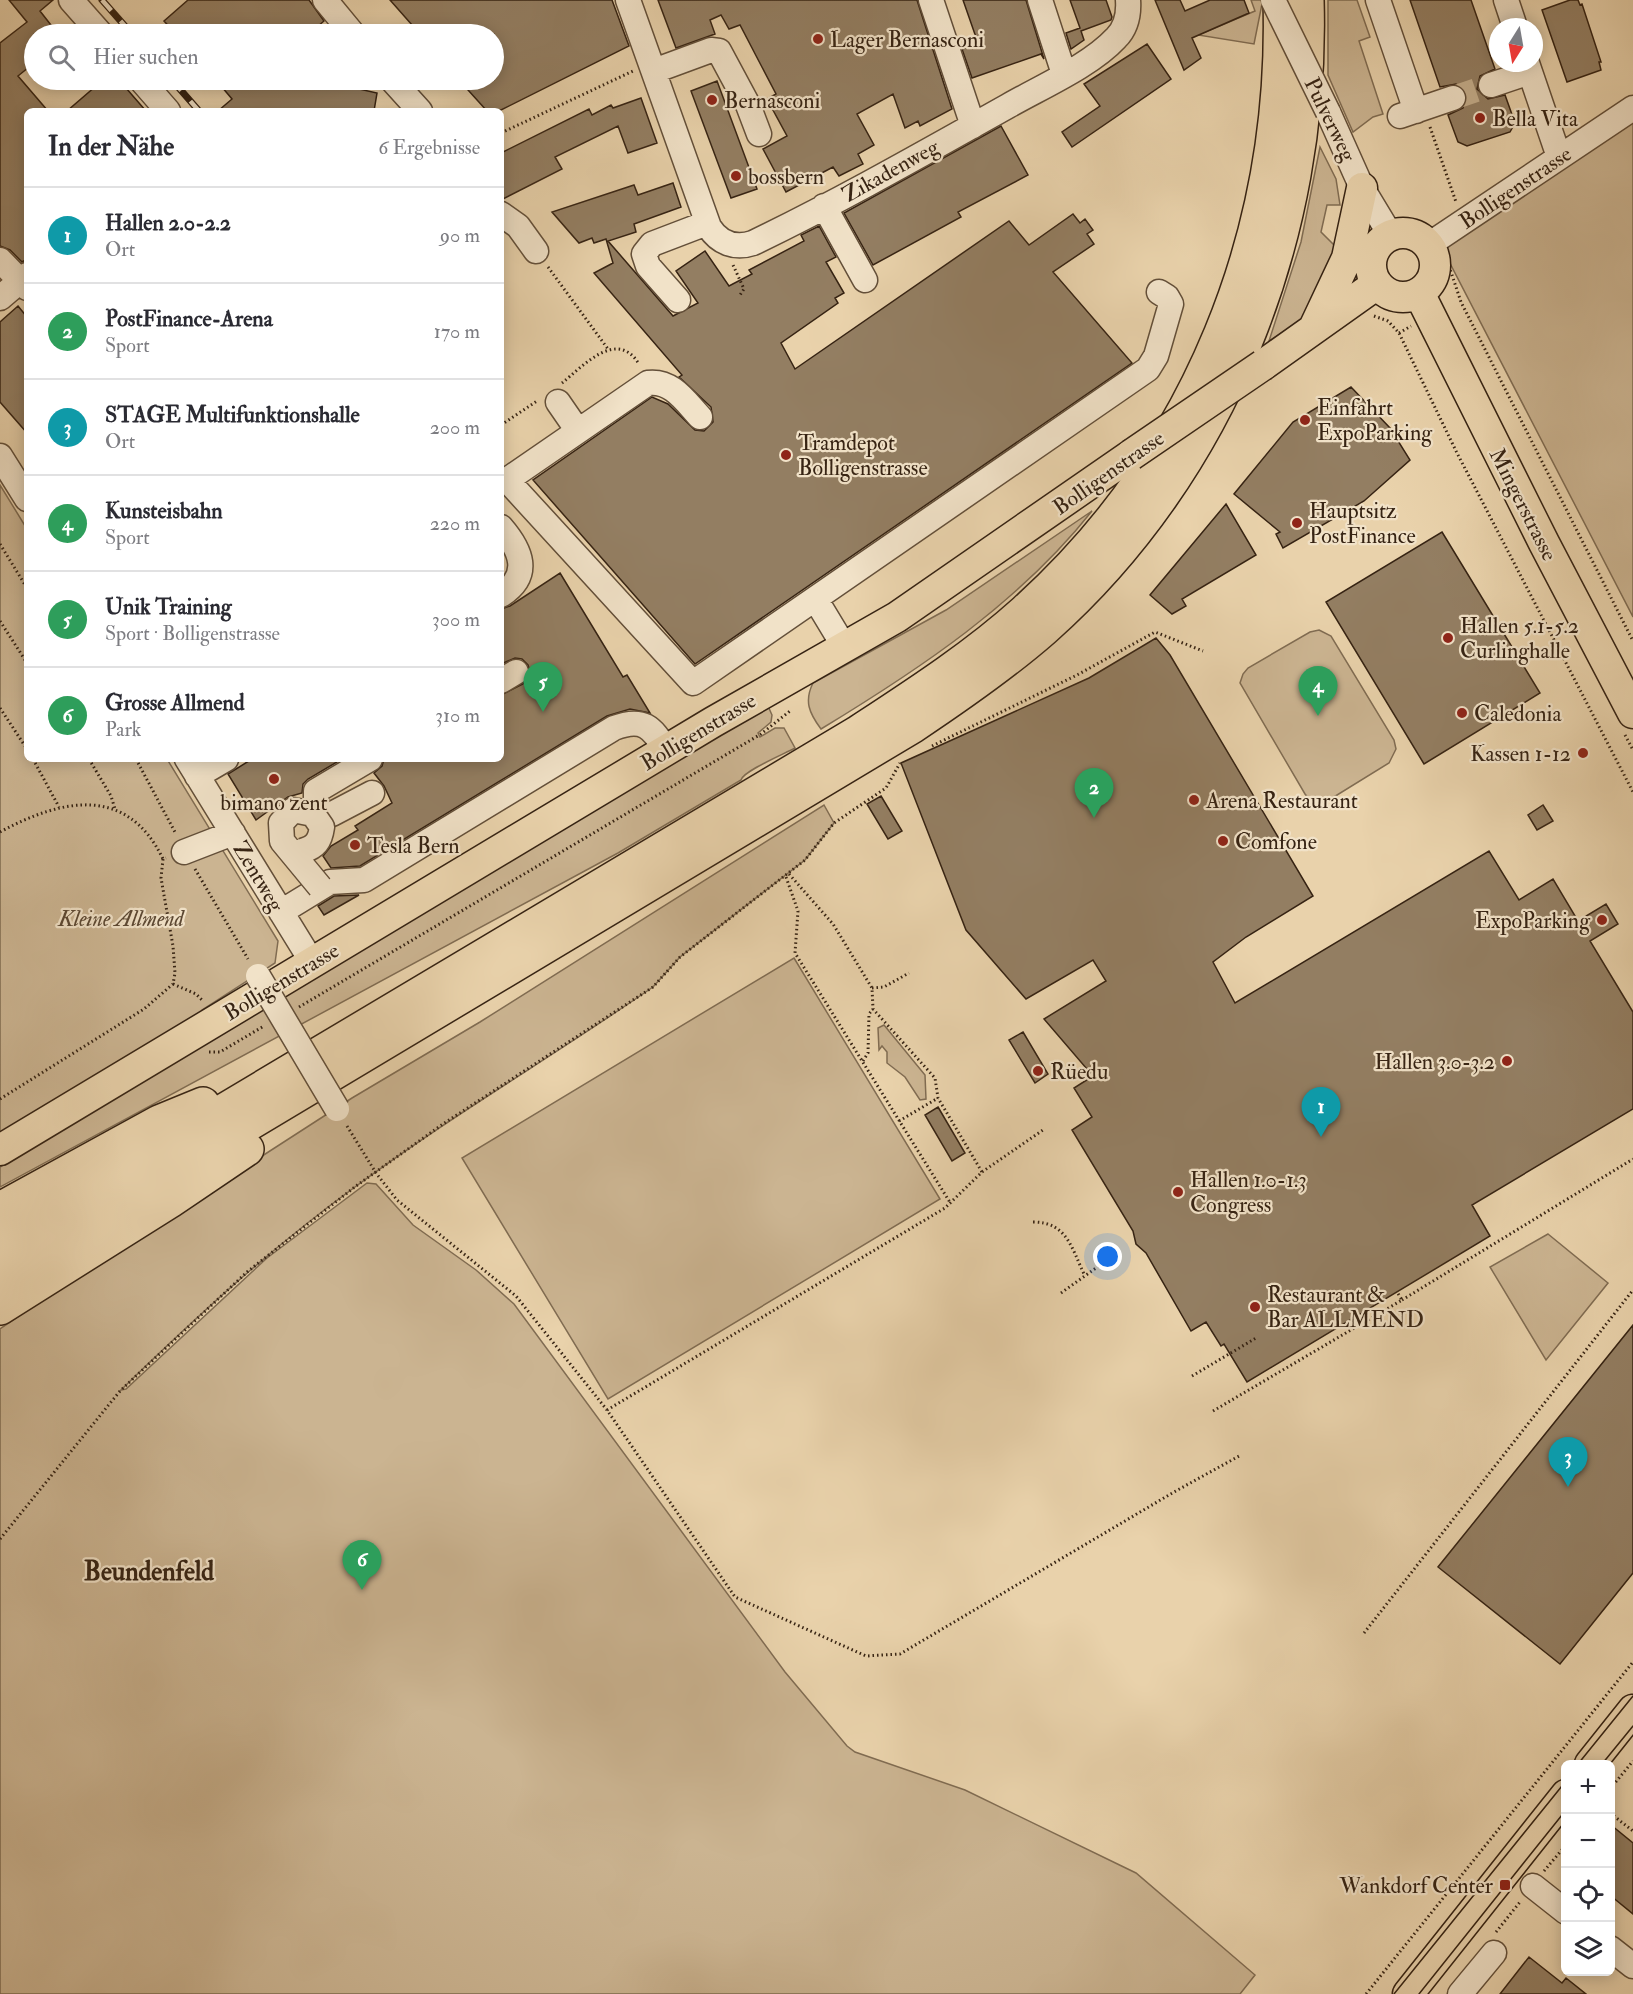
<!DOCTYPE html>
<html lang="de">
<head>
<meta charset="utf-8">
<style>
  :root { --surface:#fff; --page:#f2f2f3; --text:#2b2b33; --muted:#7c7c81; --line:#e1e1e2; --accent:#0f766e }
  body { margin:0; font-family:"IM FELL Double Pica",serif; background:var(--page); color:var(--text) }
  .controls { position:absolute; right:18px; bottom:18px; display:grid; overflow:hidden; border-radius:9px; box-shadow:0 3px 15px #0003 }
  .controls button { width:54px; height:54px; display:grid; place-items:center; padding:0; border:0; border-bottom:2px solid var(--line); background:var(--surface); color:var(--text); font:30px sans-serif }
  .compass { position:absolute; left:1489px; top:18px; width:54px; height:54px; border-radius:50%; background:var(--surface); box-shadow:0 3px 15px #0003; rotate:191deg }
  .you { position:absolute; left:1108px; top:1257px; width:21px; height:21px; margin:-15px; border:4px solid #fff; border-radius:50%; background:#1a73e8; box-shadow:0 0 0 9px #1a73e833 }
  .badge { display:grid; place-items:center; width:39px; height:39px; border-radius:50%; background:var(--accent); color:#fff; font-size:20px; font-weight:700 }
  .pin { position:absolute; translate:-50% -50px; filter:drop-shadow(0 2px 3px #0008) }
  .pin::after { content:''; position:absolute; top:32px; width:21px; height:18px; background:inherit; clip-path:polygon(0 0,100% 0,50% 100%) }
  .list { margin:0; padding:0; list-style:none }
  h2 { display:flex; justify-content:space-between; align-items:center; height:78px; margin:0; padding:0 24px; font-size:26px }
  h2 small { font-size:20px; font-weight:400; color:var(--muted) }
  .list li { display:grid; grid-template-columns:39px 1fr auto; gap:18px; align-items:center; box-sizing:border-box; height:96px; padding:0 24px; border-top:2px solid var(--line) }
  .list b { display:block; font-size:22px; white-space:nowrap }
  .list p { margin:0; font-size:20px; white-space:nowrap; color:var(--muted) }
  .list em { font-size:20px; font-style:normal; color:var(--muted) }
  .icon { flex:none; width:33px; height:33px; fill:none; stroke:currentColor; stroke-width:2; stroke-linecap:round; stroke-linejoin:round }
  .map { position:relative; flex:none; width:1633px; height:1994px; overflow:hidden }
  .search { position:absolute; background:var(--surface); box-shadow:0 3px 15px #0003; left:24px; top:24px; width:480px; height:66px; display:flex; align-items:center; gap:15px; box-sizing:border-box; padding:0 21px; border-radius:33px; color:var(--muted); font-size:22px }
  .panel { position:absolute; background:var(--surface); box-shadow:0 3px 15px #0003; left:24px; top:108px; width:480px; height:654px; border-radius:9px }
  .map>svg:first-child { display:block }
  .green { fill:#cbb491; stroke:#806c52; stroke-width:1.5 }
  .building { fill:#937e62; stroke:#362313; stroke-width:1.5 }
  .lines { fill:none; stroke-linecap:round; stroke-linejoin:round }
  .minor-tunnel { stroke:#c5af8d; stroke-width:24; stroke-dasharray:24 12; stroke-linecap:butt }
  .minor-casing { stroke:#634f39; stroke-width:27 }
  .major-casing { stroke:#362313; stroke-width:33 }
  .highway-casing { stroke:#362313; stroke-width:36 }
  .path { stroke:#362313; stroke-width:3; stroke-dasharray:1.5 3; stroke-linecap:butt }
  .minor { stroke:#f1e2c8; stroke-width:24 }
  .major { stroke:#e9d2ab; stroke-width:30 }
  .highway { stroke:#e9d2ab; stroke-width:33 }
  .tram { stroke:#362313; stroke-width:1.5 }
  .rail-casing { stroke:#362313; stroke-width:7 }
  .rail { stroke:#f1e2c8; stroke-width:4.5; stroke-dasharray:14; stroke-linecap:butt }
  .minor-bridge-casing { stroke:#634f39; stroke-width:27; stroke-linecap:butt }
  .major-bridge-casing { stroke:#362313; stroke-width:33; stroke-linecap:butt }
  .minor-bridge { stroke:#f1e2c8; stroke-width:24 }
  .major-bridge { stroke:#e9d2ab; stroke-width:30 }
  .poi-dot { fill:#8f2418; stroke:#f1e2c8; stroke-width:2 }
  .labels { text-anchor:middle; stroke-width:4.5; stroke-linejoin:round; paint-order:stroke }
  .poi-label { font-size:22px; fill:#362313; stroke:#f1e2c8; text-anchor:start }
  .street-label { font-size:22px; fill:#362313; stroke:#f1e2c8 }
  .park-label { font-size:22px; font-style:italic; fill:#5b4732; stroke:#f1e2c8 }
  .quarter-label { font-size:26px; font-weight:bold; fill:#362313; stroke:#f1e2c8 }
</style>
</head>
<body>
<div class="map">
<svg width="1633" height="1994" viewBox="0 0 1633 1994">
  <rect width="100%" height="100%" fill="#e9d2ab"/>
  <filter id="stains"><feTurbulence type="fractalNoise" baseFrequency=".00333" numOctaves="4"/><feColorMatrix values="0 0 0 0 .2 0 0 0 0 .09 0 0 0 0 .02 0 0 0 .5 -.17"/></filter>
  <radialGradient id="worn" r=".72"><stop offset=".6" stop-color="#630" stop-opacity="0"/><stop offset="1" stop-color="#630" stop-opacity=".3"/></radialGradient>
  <path class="green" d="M1251,0H1261L1262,4L1254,44L1198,35L1255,11Z
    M1328,0H1357L1370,37L1359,41L1383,114L1373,117L1353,132L1328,75Z
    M1633,120V617L1441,246Z
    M1320,147L1336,179L1340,205H1327L1321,232L1337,248L1315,306L1299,322L1269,341L1301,242Z
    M0,485L27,529V759H167L278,941L275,963L202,1010L196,1020L0,1142Z
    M1092,511C1019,603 920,669 821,729C809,713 804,701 813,683L946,610Z
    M1319,630L1331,636L1394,740L1396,749L1389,763L1329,800C1319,804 1311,803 1305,794L1240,683L1243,674L1248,668L1310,632Z
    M768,706L772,715L771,722L758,733L760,737L775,728H784L795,748C784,754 743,771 741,780L618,853L0,1187V1167L195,1047Z
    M824,805L834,823L805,860L680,957L653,987C555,1055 451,1116 355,1187C271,1248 195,1318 121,1390L126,1389L267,1258L367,1183L376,1184L413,1225L476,1270L514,1304L785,1672L847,1746L855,1752L965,1790L1136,1873L1255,1975L1240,1994H0V1329L101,1260L352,1098L480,1022Z
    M794,958L940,1199L608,1399L462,1158Z
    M884,1025L925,1075L926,1099L920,1100L905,1077L887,1063V1052L882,1046L879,1050L878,1028Z
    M1548,1234L1608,1283L1546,1360L1490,1267Z"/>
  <path class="building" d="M9,0H53L40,11L58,34H34V63L18,76L48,111H27V259L22,262L10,250L0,246V43L27,22Z
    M188,0H309L324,21L309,34H176L164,21Z
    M390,0H612L629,46L499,111H487L459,80H494V34H420Z
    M658,0H917L952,109L920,126L918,121L905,128L893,94L857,114L874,145L858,154L863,164L839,176L833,167L786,192L763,149L787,136L767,99L776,94L740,25L729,29L721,15L710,20L715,34L676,48Z
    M963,0H1026L1044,59L1041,54L972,78L962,49L978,43Z
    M1070,0H1106L1112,17L1111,20L1081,31L1084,40L1071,49L1066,33L1080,28Z
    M1155,0H1180L1185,11L1210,0H1244L1249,13L1192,38L1201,58L1184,70Z
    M1410,0H1471L1495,69L1480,76L1477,89L1488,99L1505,95L1515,123L1510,132L1467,146L1458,142L1448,115L1463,108L1467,94L1456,84L1440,87Z
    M1570,0H1578L1580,5L1582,4L1601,62H1599L1601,70L1567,82L1542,10Z
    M1147,44L1171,79L1072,147L1062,132L1100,106L1084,84Z
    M103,80H119L146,111H67Z
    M216,80H361L359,89L377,93L374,111H218L232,99Z
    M717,81L757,189L731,198L691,91Z
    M641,98L657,143L628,153L618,126L555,157L562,169L501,200V153L589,109L592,115L611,105L613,108Z
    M1001,126L1028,175L958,212L961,217L873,265L844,213Z
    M673,183L681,207L634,224L636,232L608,241L673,316L698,303L676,271L705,251L729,286L752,274L749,270L804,241L801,235L819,226L836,257L826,262L844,293L835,298L838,303L781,343L795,369L1009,221L1029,245L1073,214L1080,223L1085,219L1093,230L1087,234L1094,244L1053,272L1132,363L695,664L533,480L652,397L668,404L695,430L704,431L713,422L711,407L679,377L682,375L594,273L613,263L606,239L594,243L592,238L579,243L552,212L634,185L638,195Z
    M18,306L27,317V433L0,402V322Z
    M1351,387L1390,428L1410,460L1364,501L1283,548L1276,534L1280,532L1234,494L1293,422Z
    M1226,504L1256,555L1182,599L1186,606L1172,614L1150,595Z
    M1442,532L1540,693L1424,764L1326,602Z
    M560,573L623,677L627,675L650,713L630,709L607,716L360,866L331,868L323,856L331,846L358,830L355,826L392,803L384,786L374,773L382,766L384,759H501V695L523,684L530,672L528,665L522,659L515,658L501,664V609L510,606Z
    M1156,638L1170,655L1313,896L1246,937L1213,962L1235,1003L1489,851L1519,900L1553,879L1578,921L1606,904L1618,924L1590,941L1633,1012V1109L1472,1205L1490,1236L1247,1382L1224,1344L1221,1346L1206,1322L1191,1331L1146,1253L1136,1244L1133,1231L1072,1130L1092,1117L1074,1088L1093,1076L1044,1019L1106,981L1093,960L1026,999L966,930L901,763L1089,678Z
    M252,759H342L308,779L303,784L302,793L288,797L256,820L228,774Z
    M881,796L902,831L888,839L867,804Z
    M1543,805L1553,821L1537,830L1528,815Z
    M359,895L324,915L318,906L334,896Z
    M1023,1032L1048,1074L1035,1083L1009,1040Z
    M938,1107L965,1153L952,1161L925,1115Z
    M1633,1325V1573L1560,1664L1438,1567Z
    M1611,1825L1633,1843V1914L1611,1896Z
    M1529,1957L1562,1983L1566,1978L1586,1994H1500Z"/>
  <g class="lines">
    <path class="minor-tunnel" d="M1453,98L1491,85"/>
    <g class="minor-casing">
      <path id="minor" d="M71,0L101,34
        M325,0L353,34
        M628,0L709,227C719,243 735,249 753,243C840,201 924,153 1008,106C1041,87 1090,66 1116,38C1126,28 1129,14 1128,0
        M931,0L973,126
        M1040,0L1064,74
        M1378,0L1416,111
        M1506,0L1515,27
        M1527,63L1559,157
        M654,71L711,50L719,51L748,105L759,134
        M141,80L168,111
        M392,80L420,111
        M1491,85L1530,72
        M1328,112L1362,188L1391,236
        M1400,116L1453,98
        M824,206L865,280
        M501,214L518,226L536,251
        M1427,246L1633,108
        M0,260L27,288
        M0,298L27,275
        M678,300L648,266L644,254L652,244L707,223
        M558,402L578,431
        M700,417C685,401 672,380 648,383L507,480L693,683L1148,369L1156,356L1171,304L1167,297L1159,292
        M0,456L27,499
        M501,527C521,550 532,575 501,595
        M816,600L845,648
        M501,681L516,672
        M187,759L312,962
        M197,776L226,759
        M316,814V791L370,759
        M332,814L372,793
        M184,852L233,833
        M281,912L330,882L364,880L614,728C643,717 652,727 666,750
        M1533,1886L1566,1912
        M1610,1948L1633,1966
        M1460,1994L1494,1953"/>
    </g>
    <g class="major-casing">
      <path id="major" d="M1371 265a32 32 0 1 1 64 0a32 32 0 1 1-64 0Z
        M1419,293L1544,543L1633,713
        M1314,328L1347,258L1362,188
        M1263,365L1377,284
        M0,1150L713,722L897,617L1131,455
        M1590,1764L1633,1710
        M1408,1994L1566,1795"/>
    </g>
    <g class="highway-casing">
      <path id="highway" d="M0,1209L159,1122L203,1104
        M0,1244L857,733C915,695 974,657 1025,611C1200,453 1287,233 1280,0
        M0,1273L913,726C958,696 1003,665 1044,629C1222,471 1314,235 1307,0
        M0,1308L170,1201L247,1149"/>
    </g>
    <path class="path" d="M1430,127L1456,202
      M501,133L633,71
      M1449,257L1450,269L1461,302L1633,641
      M733,265L744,289L740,295
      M548,267L608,349
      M1374,316L1388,321L1399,333L1457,453L1633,792
      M1399,333L1411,326
      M562,383C583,366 617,328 639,364
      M501,425L537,401
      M0,544L27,588
      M0,621L27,663
      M0,708L27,749
      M1625,735L1633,750
      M932,746L1077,675L1155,632L1203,651
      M33,759L59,807
      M89,759L111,796L115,809
      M136,759L176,834
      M0,832C61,799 127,784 163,859
      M195,869L248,959
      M789,874L833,924L872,988L873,1009L935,1078L938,1098L982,1172
      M786,877L798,911L795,953L951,1204
      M173,984L196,994L203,1001
      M872,988L884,987L909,973
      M299,1007L761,734L790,711
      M209,1052H220L264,1026
      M863,1061L868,1053L869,1014L873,1009
      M0,1099L144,1009L173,984L175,973L173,946L161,878L163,859L166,858
      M899,1121L938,1098
      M347,1126L376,1173L397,1200L516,1296L607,1410L735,1597L866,1656L900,1654L1174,1492L1241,1455
      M1033,1222C1068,1222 1072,1250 1085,1276
      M1061,1293L1117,1253
      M1402,1300L1633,1159
      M1192,1376L1256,1338
      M607,1410L945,1208L982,1172L1043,1130
      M1213,1411L1402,1300L1397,1292
      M0,1539L120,1391L247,1272L356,1186L443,1124L653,987L680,957L805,860L834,823L886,788L900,763
      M1364,1633L1633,1290
      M1610,1789L1633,1761
      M1610,1813L1633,1831
      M1544,1871L1566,1845
      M1496,1932L1520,1902
      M1366,1994L1633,1662"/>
    <use href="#minor" class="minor"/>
    <use href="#major" class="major"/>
    <use href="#highway" class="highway"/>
    <path class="tram" d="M1578,1764L1633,1696
      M1602,1764L1633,1726
      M1394,1994L1566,1781
      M1419,1994L1566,1810"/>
    <g class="rail-casing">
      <path id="rail" d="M102,0L132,34
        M172,80L199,111"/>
    </g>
    <use href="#rail" class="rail"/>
    <g class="minor-bridge-casing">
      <path id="minor-bridge" d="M1273,0L1328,112
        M302,851C316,847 320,841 322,827L313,814L293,810L281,823L282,841L320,887
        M258,976L337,1109"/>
    </g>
    <g class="major-bridge-casing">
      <path id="major-bridge" d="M1131,455L1263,365"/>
    </g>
    <use href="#minor-bridge" class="minor-bridge"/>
    <use href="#major-bridge" class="major-bridge"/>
  </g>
  <g class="poi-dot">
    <circle cx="818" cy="39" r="6"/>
    <circle cx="712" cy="100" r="6"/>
    <circle cx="1480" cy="118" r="6"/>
    <circle cx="736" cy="176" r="6"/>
    <circle cx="1305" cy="420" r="6"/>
    <circle cx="786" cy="455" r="6"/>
    <circle cx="1297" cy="523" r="6"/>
    <circle cx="1448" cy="638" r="6"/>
    <circle cx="1462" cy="713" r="6"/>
    <circle cx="1583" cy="753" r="6"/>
    <circle cx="274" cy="779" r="6"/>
    <circle cx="1194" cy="800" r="6"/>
    <circle cx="1223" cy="841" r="6"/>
    <circle cx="355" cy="845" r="6"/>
    <circle cx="1602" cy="920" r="6"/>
    <circle cx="1507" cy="1061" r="6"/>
    <circle cx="1038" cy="1071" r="6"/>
    <circle cx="1178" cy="1192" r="6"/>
    <circle cx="1255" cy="1307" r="6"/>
    <rect x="1499" y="1879" width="12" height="12" rx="3"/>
  </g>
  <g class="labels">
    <g class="poi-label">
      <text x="830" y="47">Lager Bernasconi</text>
      <text x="724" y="108">Bernasconi</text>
      <text x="1492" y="126">Bella Vita</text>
      <text x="748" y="184">bossbern</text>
      <text x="1317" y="415">Einfahrt<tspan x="1317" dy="25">ExpoParking</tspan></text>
      <text x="798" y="450">Tramdepot<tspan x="798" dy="25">Bolligenstrasse</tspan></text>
      <text x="1309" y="518">Hauptsitz<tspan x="1309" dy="25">PostFinance</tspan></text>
      <text x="1460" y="633">Hallen 5.1-5.2<tspan x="1460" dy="25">Curlinghalle</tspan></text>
      <text x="1474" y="721">Caledonia</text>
      <text x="1571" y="761" text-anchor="end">Kassen 1-12</text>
      <text x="1206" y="808">Arena Restaurant</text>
      <text x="274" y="810" text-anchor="middle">bimano zent</text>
      <text x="1235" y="849">Comfone</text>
      <text x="367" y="853">Tesla Bern</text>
      <text x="1590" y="928" text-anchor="end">ExpoParking</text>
      <text x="1495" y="1069" text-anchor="end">Hallen 3.0-3.2</text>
      <text x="1050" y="1079">Rüedu</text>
      <text x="1190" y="1187">Hallen 1.0-1.3<tspan x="1190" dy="25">Congress</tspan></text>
      <text x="1267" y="1302">Restaurant &amp;<tspan x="1267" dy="25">Bar ALLMEND</tspan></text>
      <text x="1493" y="1893" text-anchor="end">Wankdorf Center</text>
    </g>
    <g class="street-label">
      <text transform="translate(1331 119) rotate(64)" y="8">Pulverweg</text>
      <text transform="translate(890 170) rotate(-29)" y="8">Zikadenweg</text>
      <text transform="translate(1515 187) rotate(-34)" y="8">Bolligenstrasse</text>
      <text transform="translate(1108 472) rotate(-35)" y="8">Bolligenstrasse</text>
      <text transform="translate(1524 504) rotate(63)" y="8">Mingerstrasse</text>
      <text transform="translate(698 731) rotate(-31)" y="8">Bolligenstrasse</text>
      <text transform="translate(259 876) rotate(59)" y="8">Zentweg</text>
      <text transform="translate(281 981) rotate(-31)" y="8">Bolligenstrasse</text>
    </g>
    <g class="park-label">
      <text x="121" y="926">Kleine Allmend</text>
    </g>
    <g class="quarter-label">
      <text x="149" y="1580">Beundenfeld</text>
    </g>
  </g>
  <rect width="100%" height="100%" filter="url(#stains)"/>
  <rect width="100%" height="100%" fill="url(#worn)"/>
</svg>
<div class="controls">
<button>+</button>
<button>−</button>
<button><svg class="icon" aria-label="locate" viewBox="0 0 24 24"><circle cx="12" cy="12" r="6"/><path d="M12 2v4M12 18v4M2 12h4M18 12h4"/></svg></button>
<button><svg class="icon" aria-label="layers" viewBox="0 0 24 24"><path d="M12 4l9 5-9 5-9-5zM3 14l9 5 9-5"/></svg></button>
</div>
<svg class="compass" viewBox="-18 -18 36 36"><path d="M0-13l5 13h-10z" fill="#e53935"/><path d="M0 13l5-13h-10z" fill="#7c7c81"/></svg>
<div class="you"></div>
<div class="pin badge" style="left:1321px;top:1137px;background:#0f9aa8">1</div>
<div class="pin badge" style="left:1094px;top:818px;background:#2e9e5b">2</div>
<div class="pin badge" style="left:1568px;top:1487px;background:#0f9aa8">3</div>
<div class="pin badge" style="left:1318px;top:716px;background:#2e9e5b">4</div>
<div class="pin badge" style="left:543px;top:712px;background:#2e9e5b">5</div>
<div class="pin badge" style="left:362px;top:1590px;background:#2e9e5b">6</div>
<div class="search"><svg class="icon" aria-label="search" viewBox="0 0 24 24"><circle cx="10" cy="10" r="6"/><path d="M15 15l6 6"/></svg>Hier suchen</div>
<section class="panel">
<h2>In der Nähe<small>6 Ergebnisse</small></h2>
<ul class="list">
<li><span class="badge" style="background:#0f9aa8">1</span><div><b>Hallen 2.0-2.2</b><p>Ort</p></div><em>90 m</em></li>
<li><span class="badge" style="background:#2e9e5b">2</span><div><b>PostFinance-Arena</b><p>Sport</p></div><em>170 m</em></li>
<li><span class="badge" style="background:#0f9aa8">3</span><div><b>STAGE Multifunktionshalle</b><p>Ort</p></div><em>200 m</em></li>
<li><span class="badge" style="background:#2e9e5b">4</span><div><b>Kunsteisbahn</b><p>Sport</p></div><em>220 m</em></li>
<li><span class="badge" style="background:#2e9e5b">5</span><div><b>Unik Training</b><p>Sport · Bolligenstrasse</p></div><em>300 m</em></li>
<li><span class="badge" style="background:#2e9e5b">6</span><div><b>Grosse Allmend</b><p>Park</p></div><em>310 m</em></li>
</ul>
</section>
</div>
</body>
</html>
